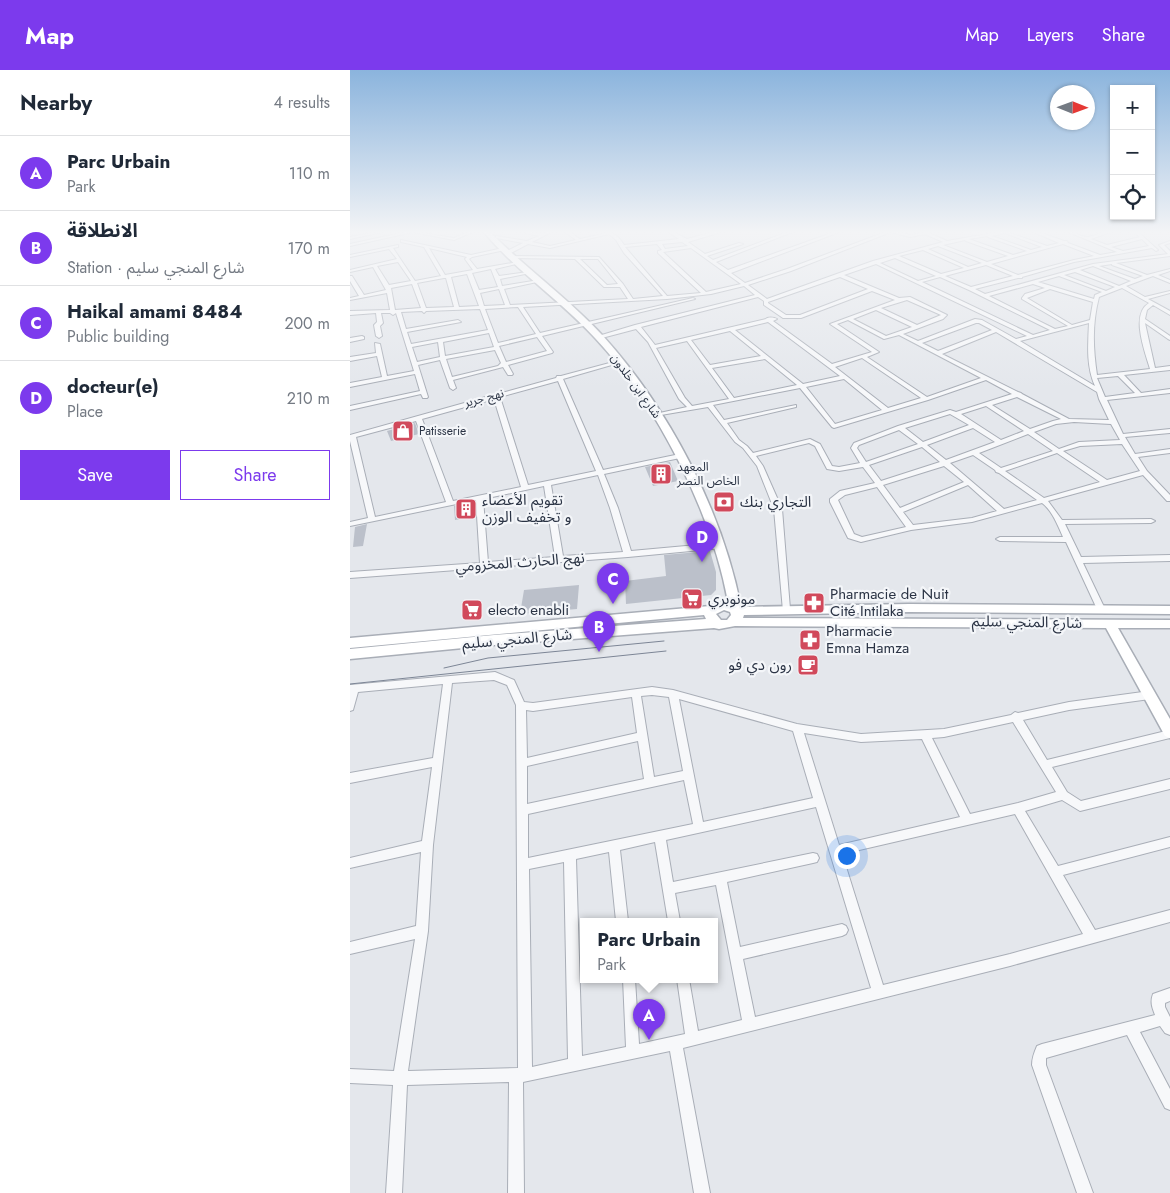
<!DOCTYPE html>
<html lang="en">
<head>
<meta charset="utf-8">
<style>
  :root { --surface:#fff; --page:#f6f6f7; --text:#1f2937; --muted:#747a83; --line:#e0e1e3; --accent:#7c3aed }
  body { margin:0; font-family:Jost,"Noto Sans Arabic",sans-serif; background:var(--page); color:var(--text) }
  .controls { position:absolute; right:15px; top:15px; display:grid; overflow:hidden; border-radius:0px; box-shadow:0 1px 4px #0004 }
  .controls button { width:45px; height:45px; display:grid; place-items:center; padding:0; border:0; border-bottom:1px solid var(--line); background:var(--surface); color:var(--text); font:25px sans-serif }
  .compass { position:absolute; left:700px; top:15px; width:45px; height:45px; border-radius:50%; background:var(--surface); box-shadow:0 1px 4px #0004; rotate:91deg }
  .you { position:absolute; left:496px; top:785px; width:18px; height:18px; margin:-12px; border:4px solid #fff; border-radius:50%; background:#1a73e8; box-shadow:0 0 0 8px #1a73e833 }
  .badge { display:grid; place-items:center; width:32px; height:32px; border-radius:50%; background:var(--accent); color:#fff; font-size:16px; font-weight:700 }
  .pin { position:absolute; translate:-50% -41px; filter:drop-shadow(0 1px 2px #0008) }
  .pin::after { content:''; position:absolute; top:26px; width:18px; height:15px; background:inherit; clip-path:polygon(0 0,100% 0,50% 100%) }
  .popup { position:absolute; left:230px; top:848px; width:138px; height:65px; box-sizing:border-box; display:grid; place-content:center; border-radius:0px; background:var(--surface); filter:drop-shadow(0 1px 4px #0005); font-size:16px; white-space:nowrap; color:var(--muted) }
  .popup b { font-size:19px; color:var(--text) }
  .popup::after { content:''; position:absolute; left:50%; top:100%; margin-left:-10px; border:10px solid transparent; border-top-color:var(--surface) }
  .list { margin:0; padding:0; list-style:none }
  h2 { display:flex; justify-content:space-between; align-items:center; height:65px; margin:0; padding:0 20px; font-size:21px }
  h2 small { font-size:16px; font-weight:400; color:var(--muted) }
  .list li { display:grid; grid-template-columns:32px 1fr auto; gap:15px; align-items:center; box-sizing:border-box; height:75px; padding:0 20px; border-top:1px solid var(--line) }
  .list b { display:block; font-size:19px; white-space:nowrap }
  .list p { margin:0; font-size:16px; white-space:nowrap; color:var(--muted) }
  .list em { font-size:16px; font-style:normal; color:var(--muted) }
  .actions { display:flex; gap:10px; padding:15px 20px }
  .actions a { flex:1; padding:11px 0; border:1px solid var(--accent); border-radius:0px; text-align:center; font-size:18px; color:var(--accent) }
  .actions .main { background:var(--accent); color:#fff }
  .icon { flex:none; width:28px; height:28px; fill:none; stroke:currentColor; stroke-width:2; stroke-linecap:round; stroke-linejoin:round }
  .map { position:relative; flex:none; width:820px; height:1123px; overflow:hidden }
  header { display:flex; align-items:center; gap:30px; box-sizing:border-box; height:70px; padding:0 25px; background:var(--accent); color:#fff }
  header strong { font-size:24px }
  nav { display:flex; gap:28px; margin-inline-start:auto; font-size:18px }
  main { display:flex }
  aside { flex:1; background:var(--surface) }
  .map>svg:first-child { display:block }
  .building { fill:#bbc0ca }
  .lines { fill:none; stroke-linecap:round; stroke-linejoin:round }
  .street-casing { stroke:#a9aeb7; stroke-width:2 }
  .secondary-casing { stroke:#a9aeb7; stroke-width:3 }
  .street { fill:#f7f8fa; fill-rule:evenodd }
  .secondary { fill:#fff; fill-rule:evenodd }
  .tram { stroke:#7d8696; stroke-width:1 }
  .labels { text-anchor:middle; stroke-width:4.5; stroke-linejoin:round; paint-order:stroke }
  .far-street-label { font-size:12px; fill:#2b3445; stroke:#f4f6f9 }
  .far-poi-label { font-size:12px; fill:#2b3445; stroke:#f4f6f9; text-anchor:start }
  .poi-label { font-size:15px; fill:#2b3445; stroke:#f4f6f9; text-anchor:start }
  .street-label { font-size:15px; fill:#2b3445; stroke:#f4f6f9 }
</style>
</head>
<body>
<header>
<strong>Map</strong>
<nav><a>Map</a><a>Layers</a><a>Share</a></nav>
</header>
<main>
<aside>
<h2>Nearby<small>4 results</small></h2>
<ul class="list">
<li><span class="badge">A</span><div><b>Parc Urbain</b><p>Park</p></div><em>110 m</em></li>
<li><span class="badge">B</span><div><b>الانطلاقة</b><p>Station · شارع المنجي سليم</p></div><em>170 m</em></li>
<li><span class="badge">C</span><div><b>Haikal amami 8484</b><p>Public building</p></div><em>200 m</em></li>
<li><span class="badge">D</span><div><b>docteur(e)</b><p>Place</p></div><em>210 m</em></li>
</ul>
<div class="actions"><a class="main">Save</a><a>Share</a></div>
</aside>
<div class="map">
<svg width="820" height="1123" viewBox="0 0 820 1123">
  <rect width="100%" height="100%" fill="#e4e7ec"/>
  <path class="building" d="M65,353L69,364L41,371L37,361Z
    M320,392L328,411L303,416L295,397Z
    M124,432L125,446L105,450L104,436Z
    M17,454L13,476L3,477L5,457Z
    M360,481L366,502V520L361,525L276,534L275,511L316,506L314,485Z
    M229,515L227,539L170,544L174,520Z"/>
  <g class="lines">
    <g class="street-casing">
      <path id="street" d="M31,161H37L0,169V167Z
        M60,161L104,168L120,161H125L104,170L63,162L0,176V174Z
        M167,161C175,160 182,163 190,163C194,164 198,161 203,161L182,172L200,176L226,170L214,161H218L230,169L257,163L255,161C263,161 270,168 274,175L329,169L317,161H321L337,169L367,161H372L371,162L338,172L355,184L389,173L393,174L357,186L363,190L440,161H445L366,192L378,200L487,161H492L381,203L395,213L437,199L538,161H544L560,165L585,161L579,163L597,171L655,161H664L660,163L697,176L709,173L681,161H686L714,171H717L718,173L750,185L767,182L716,161C724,161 732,168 739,167C747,165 754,161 763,161L741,169L757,175L790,167L783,161H787L808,180L806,181L802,178L724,192L672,207V208H668L625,219L635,224L743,194L818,184L809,175L820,171V173L814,175L820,181V186L766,193L797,205L820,199V201L808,205L820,210V213L803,206L776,216L795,227L820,221V223L798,229L820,241V245L803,235L797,240L795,249L820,266V270L818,269L795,253L805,298L820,296V300L774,305L791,323L820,319V323L757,330L773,364L820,359V363L775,367L785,384L820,379V383L788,387L797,401L820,425V431H817L793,405L698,431L712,450L801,449L805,451L801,453L715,454L731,487L820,485V491L733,493L755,539L751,542L747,539L716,472L650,471L646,469L650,467H713C708,456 702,440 692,433L622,452L561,460L511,472L498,468L480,432V429L490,421L525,413L513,397L489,401L477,399L465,376L459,373L406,386L413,396L432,439L440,539L436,542L433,541L424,439L407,396L393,378L385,372L358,337L305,346V344L337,337L329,329L298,272L286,259L248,269L245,267L285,255L405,225L394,216L361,224L317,229L173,237L190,263L343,228L345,229L192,266L203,282L202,283L158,295L163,304L162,305H158L153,297L103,310L106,318L103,320L100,318L90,290L68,295L78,327L77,328H73L71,324L0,340V336L70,321L65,304L0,317V313L32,307L27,286L0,291V287L26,283L25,273L30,274L37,306L64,301L46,243L43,245L40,243H31L33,253L30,256L32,266L29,268L26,266L24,255L27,252L26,243L0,245V241L40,240L37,223L0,230V228L9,226L0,211V206H2L14,225L36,220L23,197L0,202V200L47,189L39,179L0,187V185L48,175V177L43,178L65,211L91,206L74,177L51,172V170L121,185L153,178L155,180L122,187L119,189L127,199L168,192L170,193L145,199L149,206L178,202L180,203L150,209L152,216L189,210V211L187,212L154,219L160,235L278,229L270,217H254L225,189L161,188L159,187L161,186L249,187L273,214L283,229L313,226L274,183L266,170L259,164L200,178L178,174L159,184H155V182L173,173L146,168V166L177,171L189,166ZM541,162L560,167L575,164L593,172L523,191L417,229L398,215L441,201ZM655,163L692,177L681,180L642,166ZM637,166L638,167L677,181L663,185L619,169ZM792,169L799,176L773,181L761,177ZM615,170L616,171L658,186L637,192L593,175ZM332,172L338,176L315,179L312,174ZM307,174L312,180L308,181V183L351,223L317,226L275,177ZM713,174L744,186L724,190L668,205L641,194ZM588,176L632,193L618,197L578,179ZM79,178L117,187L115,189L123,200L95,205ZM341,178L391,214L356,222L313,182ZM573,180L614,198L591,204L549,186ZM545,188L586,206L568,211L530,193ZM230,189H248L268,214L257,215ZM48,192L61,211L39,215L27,196ZM526,194L677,266L666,269L632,250L625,249L568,271L553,264L593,249L597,245L560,227L549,228L494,205ZM762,194V195L793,206L785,209L749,196ZM636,195L663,206L621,217L595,206ZM743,196L781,211L769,216L730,200ZM141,199L148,217L129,220L122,203ZM725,202L765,217L756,221L714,205ZM117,204L129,236L109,237L101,207ZM709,206L752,222L745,225L744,229L688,212ZM490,207L518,219L450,245H436L418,233V232ZM590,207L619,220L700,260L683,265L572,212ZM94,208H96L104,237L76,238L67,213ZM62,214L71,238L45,240L41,218ZM683,214L695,218L675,224L672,228V229L718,256L705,259L639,226ZM772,218L799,233C780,244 795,282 800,299L747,305C743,278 742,254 749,227ZM149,219L155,235L134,236L130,223ZM700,219L743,232L740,250L722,255L677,228ZM522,221L545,230L480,254L522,282L482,294L423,251L427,249C424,247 417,247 416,249L305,275L291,257L408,227L414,231V235L433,248H451ZM557,230L591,245L567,255L531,238ZM168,237L186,264L148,273L135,239ZM130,239L138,260L61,274L57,262L111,252L108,250L56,259L51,242L72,241L74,243L76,241ZM526,240L562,257L536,266L503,249ZM498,250L534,269L549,265L631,308L577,327L517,287L529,282L487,254ZM418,252L490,306L453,314L385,260ZM626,253H629L642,260L588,281L572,273ZM739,253C738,274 736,296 745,316L670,271ZM380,261L411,286L360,295L341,270ZM646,262L747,322L749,329L759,350L719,349L672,324L671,323L668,322L592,284ZM139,263L144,277L95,286L93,272ZM187,267L197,281L156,292L149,276ZM337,271L379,329L342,336L335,328L306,278ZM88,272L90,287L67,292L62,277ZM145,280L151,293L148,296L102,307L96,289ZM512,288L571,328L538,338L485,297ZM415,289L447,315L384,328L362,298ZM768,306L785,323L755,327L747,308ZM494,309L532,340L485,354L456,317ZM636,310L662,324L606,342L600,340L548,356L504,373L501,378L510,393L489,397L482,396L470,374L460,369L403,383L397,376L389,370L377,353L446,337V335L374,350L363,335L450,318L482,357L484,358L578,330ZM667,327L711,349L703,351L680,359L642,335ZM636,336L674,361L651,370L611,344ZM600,344L619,355L573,372L555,358ZM724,352L761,354L770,370L729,372L709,379L684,362L706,354ZM623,358L645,372L596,390L577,375ZM549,360L568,374L516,392L507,378L509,375ZM678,364L703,381L651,398L629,383ZM772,374L790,401L757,410L713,381L730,376ZM572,377L590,392L531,411L519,395ZM707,383L750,412L694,428L655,401ZM623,385L645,400L646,402L649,403L687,430L654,439L600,393ZM594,396L614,412L550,438L533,415ZM618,415L647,441L622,448L563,455L553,442ZM527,417L556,457L512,467L504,464L488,430L495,425Z
        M12,266L14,267V269L0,272V268Z
        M267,291L272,292L213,309L253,400L330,384L333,386L330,388L254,404L268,438L281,481L369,473L373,476L372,478L278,487L0,508V502L130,493L126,430L0,456V452L18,448L0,371V365L143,325L144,324H148L206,308L207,306H211ZM208,311L246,401L178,415L150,327ZM144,329L171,417L103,431L72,349ZM66,351L96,432L25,447L6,367ZM248,405L260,438L273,482L213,486L201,415ZM194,416L205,487L138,492L133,429Z
        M145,602L164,610L174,632L183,633L302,617L323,620L447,654L511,664L594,659L661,645L665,642L668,643L719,632L800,621L803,622L805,625L803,628L800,629L719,640L673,650L697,690L820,660V668L702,697L717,722L731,731L820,709V719L730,741L712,730L675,741L708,796L820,767V777L713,805L745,860L820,840V852L660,896L333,978L360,1123H344L320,981L173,1012L174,1123H158L159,1012L57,1015L52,1123H36L43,1015L0,1013V999L44,1001L65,869L0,884V872L66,856L71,782L0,798V788L72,771L82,697L0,713V703L83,688L93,614L8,622L3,640L0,641V615ZM144,610L157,615L166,635L168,998L58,1001L78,861L83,775L102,613ZM302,625L319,627L333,701L304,707L291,626ZM282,627L287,663L177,688L176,640L183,641ZM329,629L443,661L463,728L353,752ZM663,652L706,722L668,733L620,744L582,668L594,667ZM454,663L511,672L572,669L610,747L489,775ZM288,671L294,709L177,734V696ZM334,710L343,754L178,788V744ZM466,737L521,918L405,947L393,889L492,866L496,864L498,860L496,856L492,854L390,877L377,812L463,793L467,792L469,788L467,784L463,783L323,812L316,770ZM665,744L733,864L660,884L533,915L492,784ZM305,772L318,851H330L325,823L366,815L392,950L348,961L339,909H327L335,964L289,974L285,909H273L276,977L232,986L226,789L259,782L266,851H278L270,780ZM214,792L218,989L182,997L179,799Z
        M820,918V931L815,933V937L820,947V965L815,963L810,956L790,962L820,1019V1040L815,1038L777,965L696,988V995L743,1123H727L682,995C682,988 684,983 687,976L692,974L805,945C802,937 800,932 803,924Z"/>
    </g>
    <g class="secondary-casing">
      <path id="secondary" d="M133,161H139C175,198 218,228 253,266C319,339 372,440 391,537L559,534L820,536V544L559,542L394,545L393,548L820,550V558H768L820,649V668L815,666L756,558L385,556L369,559L364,558L144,575L0,589V579L144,565L356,549L354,545L0,578V568L360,536L374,531L378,532C362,443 307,334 245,268C210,230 166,201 133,161ZM374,540L380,542L381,545L377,550H371L366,544Z"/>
    </g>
    <use href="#street" class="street"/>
    <use href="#secondary" class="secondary"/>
    <path class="tram" d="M94,598L138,588L314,571
      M0,614L316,581"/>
  </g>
  <linearGradient id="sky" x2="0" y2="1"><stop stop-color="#8bb4dd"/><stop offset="0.51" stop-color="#f3f4f6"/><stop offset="1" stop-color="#f3f4f6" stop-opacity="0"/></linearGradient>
  <rect width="820" height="318" fill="url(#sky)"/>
  <defs>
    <g id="shop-square" transform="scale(1.125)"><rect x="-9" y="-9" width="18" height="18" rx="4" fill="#d1495b" stroke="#f4f6f9"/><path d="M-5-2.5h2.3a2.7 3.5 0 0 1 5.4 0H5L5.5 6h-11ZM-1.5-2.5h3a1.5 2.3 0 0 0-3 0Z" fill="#fff"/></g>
    <g id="building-square" transform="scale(1.125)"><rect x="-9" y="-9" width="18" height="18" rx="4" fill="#d1495b" stroke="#f4f6f9"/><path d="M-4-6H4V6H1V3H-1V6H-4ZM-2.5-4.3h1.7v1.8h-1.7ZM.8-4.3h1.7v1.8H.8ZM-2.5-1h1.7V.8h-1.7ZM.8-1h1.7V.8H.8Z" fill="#fff"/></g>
    <g id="bank-square" transform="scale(1.125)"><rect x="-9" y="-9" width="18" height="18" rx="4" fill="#d1495b" stroke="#f4f6f9"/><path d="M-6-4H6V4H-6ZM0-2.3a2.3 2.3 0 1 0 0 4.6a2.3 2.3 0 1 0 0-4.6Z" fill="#fff"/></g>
    <g id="supermarket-square" transform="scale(1.125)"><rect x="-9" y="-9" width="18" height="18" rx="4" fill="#d1495b" stroke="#f4f6f9"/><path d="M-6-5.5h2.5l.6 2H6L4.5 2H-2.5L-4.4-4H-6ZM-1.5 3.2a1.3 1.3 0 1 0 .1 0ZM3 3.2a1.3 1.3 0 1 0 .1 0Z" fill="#fff"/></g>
    <g id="pharmacy-square" transform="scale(1.125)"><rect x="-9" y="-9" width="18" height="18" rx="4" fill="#d1495b" stroke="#f4f6f9"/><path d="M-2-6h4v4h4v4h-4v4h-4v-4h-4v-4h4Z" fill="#fff"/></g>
    <g id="cafe-square" transform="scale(1.125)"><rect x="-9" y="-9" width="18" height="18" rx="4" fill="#d1495b" stroke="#f4f6f9"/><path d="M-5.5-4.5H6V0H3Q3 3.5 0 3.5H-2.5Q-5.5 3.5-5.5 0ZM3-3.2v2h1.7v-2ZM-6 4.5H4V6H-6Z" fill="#fff"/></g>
  </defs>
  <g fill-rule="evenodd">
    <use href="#shop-square" x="53" y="361"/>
    <use href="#building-square" x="311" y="404"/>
    <use href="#bank-square" x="374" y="432"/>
    <use href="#building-square" x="116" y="439"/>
    <use href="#supermarket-square" x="342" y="529"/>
    <use href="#pharmacy-square" x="464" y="533"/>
    <use href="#supermarket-square" x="122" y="540"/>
    <use href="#pharmacy-square" x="460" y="570"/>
    <use href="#cafe-square" x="458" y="595"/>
  </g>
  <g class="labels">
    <g class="far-street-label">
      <text transform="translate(286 316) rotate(54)" y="4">شارع ابن خلدون</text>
      <text transform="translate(134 328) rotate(-15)" y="4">نهج جرير</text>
    </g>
    <g class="far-poi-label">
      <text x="69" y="365">Patisserie</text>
      <text x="327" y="401">المعهد<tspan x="327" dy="14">الخاص النصر</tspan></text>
    </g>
    <g class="poi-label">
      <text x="132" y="435">تقويم الأعضاء<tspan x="132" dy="17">و تخفيف الوزن</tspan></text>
      <text x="390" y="437">التجاري بنك</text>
      <text x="480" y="529">Pharmacie de Nuit<tspan x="480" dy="17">Cité Intilaka</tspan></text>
      <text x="358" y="534">مونوبري</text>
      <text x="138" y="545">electo enabli</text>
      <text x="476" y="566">Pharmacie<tspan x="476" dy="17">Emna Hamza</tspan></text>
      <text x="442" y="600" text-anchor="end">رون دي فو</text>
    </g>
    <g class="street-label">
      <text transform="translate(170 492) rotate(-4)" y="5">نهج الحارث المخزومي</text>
      <text transform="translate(677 552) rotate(1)" y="5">شارع المنجي سليم</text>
      <text transform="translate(167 569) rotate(-5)" y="5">شارع المنجي سليم</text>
    </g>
  </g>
</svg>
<div class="controls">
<button>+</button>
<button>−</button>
<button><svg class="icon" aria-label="locate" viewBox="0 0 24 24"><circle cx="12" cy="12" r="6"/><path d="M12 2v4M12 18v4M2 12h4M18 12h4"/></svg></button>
</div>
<svg class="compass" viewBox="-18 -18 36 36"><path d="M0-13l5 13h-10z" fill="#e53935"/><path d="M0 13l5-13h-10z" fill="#747a83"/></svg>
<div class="you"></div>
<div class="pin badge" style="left:299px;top:970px">A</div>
<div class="popup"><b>Parc Urbain</b>Park</div>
<div class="pin badge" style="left:249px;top:582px">B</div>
<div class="pin badge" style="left:263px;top:534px">C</div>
<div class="pin badge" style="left:352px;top:492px">D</div>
</div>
</main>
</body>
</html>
